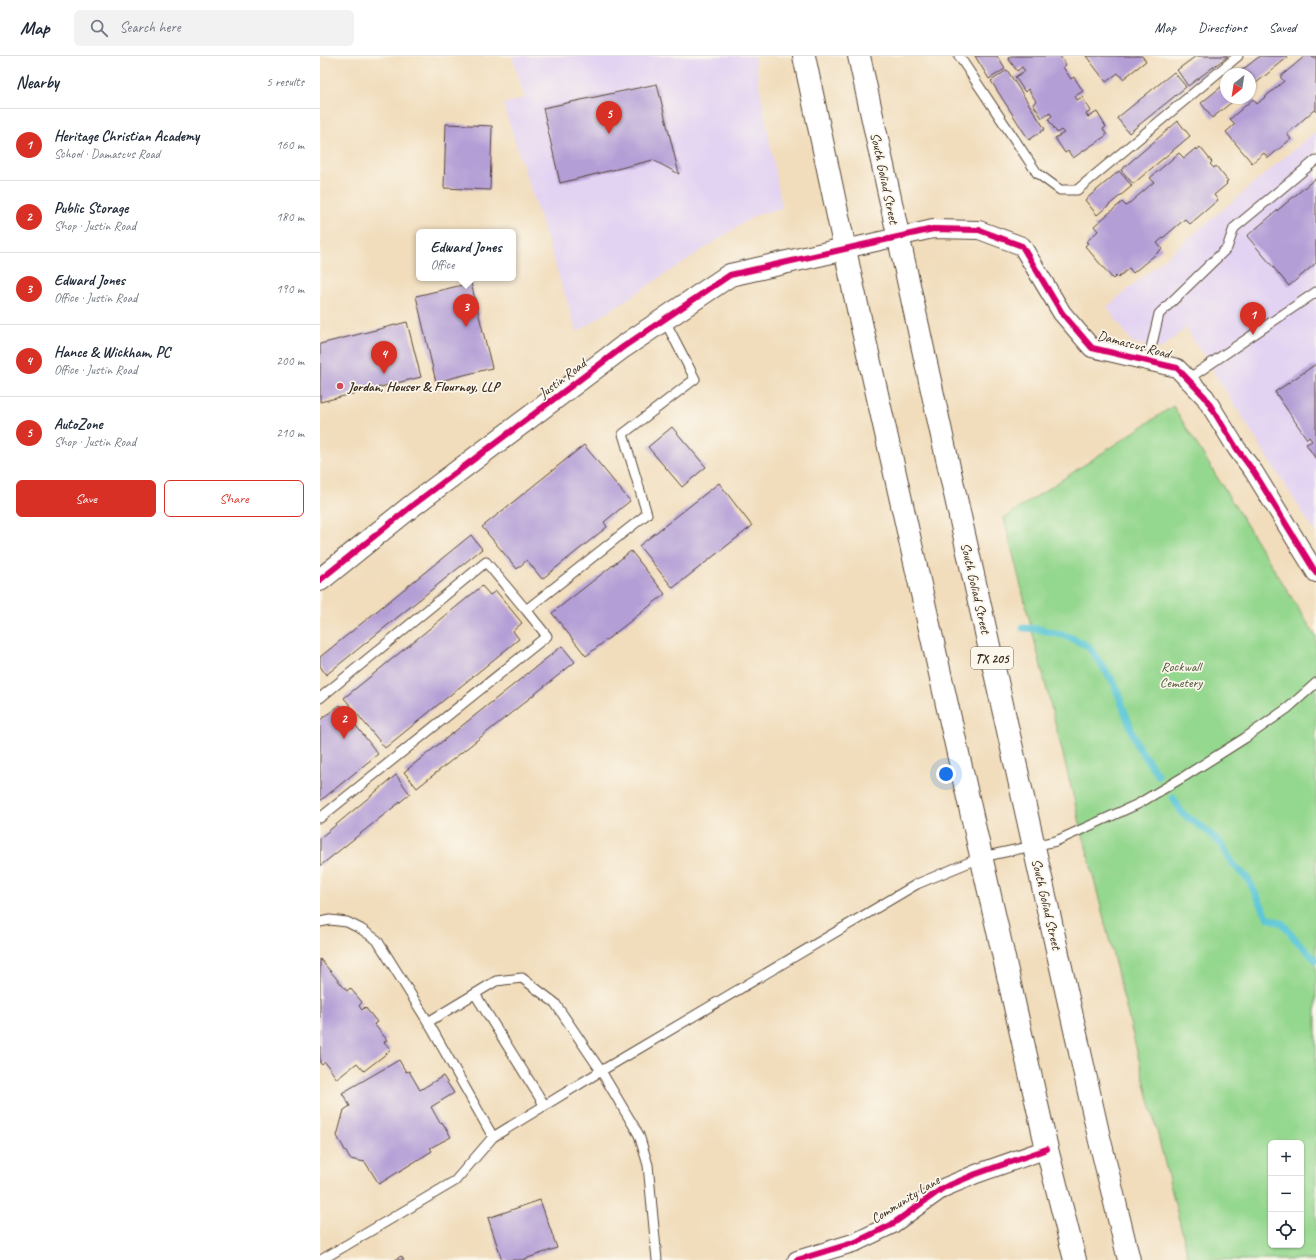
<!DOCTYPE html>
<html lang="en">
<head>
<meta charset="utf-8">
<style>
  :root { --surface:#fff; --page:#f2f2f3; --text:#1f2937; --muted:#747a83; --line:#e0e1e3; --accent:#d93025 }
  body { margin:0; font-family:Caveat,sans-serif; background:var(--page); color:var(--text) }
  .controls { position:absolute; right:12px; bottom:12px; display:grid; overflow:hidden; border-radius:6px; box-shadow:0 1px 3px #0004 }
  .controls button { width:36px; height:36px; display:grid; place-items:center; padding:0; border:0; border-bottom:1px solid var(--line); background:var(--surface); color:var(--text); font:20px sans-serif }
  .compass { position:absolute; left:900px; top:12px; width:36px; height:36px; border-radius:50%; background:var(--surface); box-shadow:0 1px 3px #0004; rotate:210deg }
  .you { position:absolute; left:626px; top:718px; width:14px; height:14px; margin:-10px; border:3px solid #fff; border-radius:50%; background:#1a73e8; box-shadow:0 0 0 6px #1a73e833 }
  .badge { display:grid; place-items:center; width:26px; height:26px; border-radius:50%; background:var(--accent); color:#fff; font-size:13px; font-weight:700 }
  .pin { position:absolute; translate:-50% -33px; filter:drop-shadow(0 1px 2px #0008) }
  .pin::after { content:''; position:absolute; top:21px; width:14px; height:12px; background:inherit; clip-path:polygon(0 0,100% 0,50% 100%) }
  .popup { position:absolute; left:96px; top:173px; width:100px; height:52px; box-sizing:border-box; display:grid; place-content:center; border-radius:6px; background:var(--surface); filter:drop-shadow(0 1px 3px #0005); font-size:13px; white-space:nowrap; color:var(--muted) }
  .popup b { font-size:15px; color:var(--text) }
  .popup::after { content:''; position:absolute; left:50%; top:100%; margin-left:-8px; border:8px solid transparent; border-top-color:var(--surface) }
  .list { margin:0; padding:0; list-style:none }
  h2 { display:flex; justify-content:space-between; align-items:center; height:52px; margin:0; padding:0 16px; font-size:17px }
  h2 small { font-size:13px; font-weight:400; color:var(--muted) }
  .list li { display:grid; grid-template-columns:26px 1fr auto; gap:12px; align-items:center; box-sizing:border-box; height:72px; padding:0 16px; border-top:1px solid var(--line) }
  .list b { display:block; font-size:15px; white-space:nowrap }
  .list p { margin:0; font-size:13px; white-space:nowrap; color:var(--muted) }
  .list em { font-size:13px; font-style:normal; color:var(--muted) }
  .actions { display:flex; gap:8px; padding:12px 16px }
  .actions a { flex:1; padding:9px 0; border:1px solid var(--accent); border-radius:6px; text-align:center; font-size:14px; color:var(--accent) }
  .actions .main { background:var(--accent); color:#fff }
  .icon { flex:none; width:22px; height:22px; fill:none; stroke:currentColor; stroke-width:2; stroke-linecap:round; stroke-linejoin:round }
  .map { position:relative; flex:none; width:996px; height:1204px; overflow:hidden }
  header { display:flex; align-items:center; gap:24px; box-sizing:border-box; height:56px; padding:0 20px; background:var(--surface); border-bottom:1px solid var(--line) }
  header strong { font-size:19px }
  nav { display:flex; gap:22px; margin-inline-start:auto; font-size:14px }
  .search { width:280px; height:36px; background:var(--page); display:flex; align-items:center; gap:10px; box-sizing:border-box; padding:0 14px; border-radius:6px; color:var(--muted); font-size:15px }
  main { display:flex }
  aside { flex:1; background:var(--surface) }
  .map>svg:first-child { display:block }
  .built { fill:#e3d3f2 }
  .green { fill:#94d78e; stroke:#688056; fill-rule:evenodd }
  .lines { fill:none; stroke-linecap:round; stroke-linejoin:round }
  .stream { stroke:#5dc7d7; stroke-width:7 }
  .building { fill:#b49ed6 }
  .lane-casing { stroke:#564536; stroke-width:11 }
  .street-casing { stroke:#564536; stroke-width:20 }
  .secondary-casing { stroke:#564536; stroke-width:24 }
  .primary-casing { stroke:#564536; stroke-width:24 }
  .lane { stroke:#fff; stroke-width:9 }
  .street { stroke:#fff; stroke-width:18 }
  .secondary { stroke:#fff; stroke-width:22 }
  .primary { stroke:#fff; stroke-width:22 }
  .cycleway-casing { stroke:#fbf7ec; stroke-width:8 }
  .cycleway { stroke:#d6006c; stroke-width:6 }
  .poi-dot { fill:#d1495b; stroke:#fbf7ec; stroke-width:1.5 }
  .labels { text-anchor:middle; stroke-width:3.5; stroke-linejoin:round; paint-order:stroke }
  .shield { fill:#fbf7ec; stroke:#75685c; stroke-width:1 }
  .shield-label { font-size:13px; font-weight:bold; fill:#3b2a1e }
  .street-label { font-size:14px; fill:#3b2a1e; stroke:#fbf7ec }
  .poi-label { font-size:14px; font-weight:bold; fill:#3b2a1e; stroke:#fbf7ec; text-anchor:start }
  .park-label { font-size:14px; fill:#51553a; stroke:#fbf7ec }
</style>
</head>
<body>
<header>
<strong>Map</strong>
<div class="search"><svg class="icon" aria-label="search" viewBox="0 0 24 24"><circle cx="10" cy="10" r="6"/><path d="M15 15l6 6"/></svg>Search here</div>
<nav><a>Map</a><a>Directions</a><a>Saved</a></nav>
</header>
<main>
<aside>
<h2>Nearby<small>5 results</small></h2>
<ul class="list">
<li><span class="badge">1</span><div><b>Heritage Christian Academy</b><p>School · Damascus Road</p></div><em>160 m</em></li>
<li><span class="badge">2</span><div><b>Public Storage</b><p>Shop · Justin Road</p></div><em>180 m</em></li>
<li><span class="badge">3</span><div><b>Edward Jones</b><p>Office · Justin Road</p></div><em>190 m</em></li>
<li><span class="badge">4</span><div><b>Hance &amp; Wickham, PC</b><p>Office · Justin Road</p></div><em>200 m</em></li>
<li><span class="badge">5</span><div><b>AutoZone</b><p>Shop · Justin Road</p></div><em>210 m</em></li>
</ul>
<div class="actions"><a class="main">Save</a><a>Share</a></div>
</aside>
<div class="map">
<svg width="996" height="1204" viewBox="0 0 996 1204">
  <rect width="100%" height="100%" fill="#fbf7ec"/>
  <filter id="ink" filterUnits="userSpaceOnUse"><feTurbulence type="fractalNoise" baseFrequency=".025" numOctaves="2"/><feDisplacementMap in="SourceGraphic" scale="8" xChannelSelector="R" yChannelSelector="G"/><feConvolveMatrix kernelMatrix="1 2 1 2 8 2 1 2 1" color-interpolation-filters="sRGB"/></filter>
  <filter id="wash" filterUnits="userSpaceOnUse"><feTurbulence type="fractalNoise" baseFrequency=".012" numOctaves="4" result="noise"/><feDisplacementMap in="SourceGraphic" scale="16" xChannelSelector="R" yChannelSelector="G"/><feGaussianBlur stdDeviation="0.9" result="paint"/><feColorMatrix in="noise" values="0 0 0 0 0 0 0 0 0 0 0 0 0 0 0 0 0 1.4 0 .05"/><feComposite in="paint" operator="in"/></filter>
  <g filter="url(#wash)">
    <rect width="100%" height="100%" fill="#f1ddbc"/>
    <path class="built" d="M192,0H434L462,152L434,160L257,276L183,48L205,42Z
      M996,75V478L866,272L841,293L813,287L787,251Z"/>
    <path class="green" d="M853,350L996,581V1204H869L684,462ZM951,1087H981V1189H951Z"/>
    <g class="lines">
      <path class="stream" d="M703,572L718,573L747,580L768,590L794,627L817,689L838,719
        M853,742L863,758L885,773L901,788L913,808L928,823L948,862L962,867L976,884L996,904"/>
    </g>
    <g id="blocks">
      <path class="building" d="M655,0H677L685,13L669,23Z
        M691,0H740L746,9L743,11L751,23L754,21L763,35L755,40L757,44L762,41L771,55L766,58L768,61L777,56L786,71L783,73L787,79L753,102L748,95L745,97L735,82L744,77L741,74L737,77L728,63L732,60L730,57L722,62L713,48L716,45L708,33L705,36L695,21L705,15L702,11L697,15L688,2Z
        M766,0H822L826,5L803,23L798,17L786,26Z
        M876,0H908L868,30L857,14Z
        M940,0H967L968,1L930,32V18H917Z
        M985,0H992L993,2L996,0V56L994,54L967,78L971,83L948,102L944,97L932,107L906,76L915,68L910,63L933,43L937,48L964,25L960,21Z
        M687,14L725,73L709,84L671,25Z
        M854,16L866,31L809,77L797,62Z
        M906,27V42H917L892,62L881,47Z
        M337,28L359,118L333,104L240,127L223,52Z
        M858,65L870,80L813,128L801,114Z
        M126,68L172,70L170,134L124,132Z
        M880,91L892,106L890,108L894,112L896,110L908,125L906,126L907,128L894,139L898,144L870,168L865,163L837,187L842,193L813,217L809,212L798,222L796,220L793,223L765,190L768,187L766,186L778,175L774,170L802,146L806,150L834,126L830,122L859,97L864,102L876,92L877,94Z
        M799,115L812,130L777,159L765,144Z
        M996,122V207L969,230L927,180Z
        M151,227L172,312L116,326L96,240Z
        M87,266L101,321L0,346V288Z
        M996,308V403L986,388L992,385L989,381L987,383L955,336Z
        M352,371L386,411L362,431L328,391Z
        M264,389L310,445L284,466L287,471L222,523L207,504L197,513L162,471Z
        M399,427L432,470L353,532L319,490Z
        M151,479L162,493L6,619L0,610V601Z
        M311,495L345,538L266,600L232,557Z
        M162,530L170,539L176,535L202,567L193,575L199,583L65,692L24,642Z
        M242,590L255,606L97,732L84,716Z
        M20,649L58,698L0,745V664Z
        M76,719L90,738L0,810V782Z
        M0,903L27,935L30,932L42,946L39,950L42,954L45,951L57,966L54,968L67,984L64,986L71,994L44,1015L37,1007L17,1023L5,1006L2,1009L0,1007Z
        M79,1004L86,1016L89,1015L100,1034L123,1020L134,1037L111,1051L120,1067L122,1066L131,1081L110,1092L112,1095L59,1128L45,1106L30,1103L17,1080L24,1054L30,1050L22,1037Z
        M220,1144L237,1192L202,1204H182L168,1162Z
        M81,1200L84,1204H75Z"/>
    </g>
  </g>
  <g filter="url(#ink)">
    <use href="#blocks" fill-opacity="0" stroke="#564536" stroke-width="1"/>
    <g class="lines">
      <g class="lane-casing">
        <path id="lane" d="M639,0L717,117L740,134H757L918,0
          M828,305L839,258L907,192L914,172L996,104
          M868,323L996,236
          M0,642L166,506L206,554L327,458L303,378L375,323L344,263
          M0,762L227,580L206,554
          M0,866L10,864L27,866L41,873L57,884L108,966L173,1081
          M155,938L225,1050
          M108,966L176,925L202,922L235,947L281,1015L319,1079L328,1109L337,1204
          M1,1204L135,1125L173,1081L281,1015L597,828L662,801L736,785L818,748L865,720L925,682L968,652L996,627"/>
      </g>
      <g class="street-casing">
        <path id="street" d="M525,193L613,173L659,174L702,190L742,257L772,292L857,312L885,341L917,393L934,416L996,517
          M477,1204L536,1186L571,1169L623,1132L656,1118L727,1093"/>
      </g>
      <g class="secondary-casing">
        <path id="secondary" d="M0,524L93,449L303,291L410,219L525,193"/>
      </g>
      <g class="primary-casing">
        <path id="primary" d="M484,0L533,231L727,1093L755,1204
          M539,0L622,380L779,1081L809,1204"/>
      </g>
      <use href="#lane" class="lane"/>
      <use href="#street" class="street"/>
      <use href="#secondary" class="secondary"/>
      <use href="#primary" class="primary"/>
      <g class="cycleway-casing">
        <path id="cycleway" d="M0,524L93,449L303,291L410,219L613,173L659,174L702,190L742,257L772,292L857,312L885,341L917,393L934,416L996,517
          M477,1204L536,1186L571,1169L623,1132L656,1118L727,1093"/>
      </g>
      <use href="#cycleway" class="cycleway"/>
    </g>
  </g>
  <circle class="poi-dot" cx="20" cy="330" r="4"/>
  <g class="labels">
    <rect class="shield" x="651" y="591" width="42" height="22" rx="3"/>
    <g class="shield-label">
      <text x="672" y="607">TX 205</text>
    </g>
    <g class="street-label">
      <text transform="translate(565 122) rotate(78)" y="5">South Goliad Street</text>
      <text transform="translate(814 288) rotate(15)" y="5">Damascus Road</text>
      <text transform="translate(242 322) rotate(-37)" y="5">Justin Road</text>
      <text transform="translate(656 532) rotate(77)" y="5">South Goliad Street</text>
      <text transform="translate(727 848) rotate(77)" y="5">South Goliad Street</text>
      <text transform="translate(585 1143) rotate(-32)" y="5">Community Lane</text>
    </g>
    <g class="poi-label">
      <text x="28" y="335">Jordan, Houser &amp; Flournoy, LLP</text>
    </g>
    <g class="park-label">
      <text x="861" y="615">Rockwall<tspan x="861" dy="16">Cemetery</tspan></text>
    </g>
  </g>
</svg>
<div class="controls">
<button>+</button>
<button>−</button>
<button><svg class="icon" aria-label="locate" viewBox="0 0 24 24"><circle cx="12" cy="12" r="6"/><path d="M12 2v4M12 18v4M2 12h4M18 12h4"/></svg></button>
</div>
<svg class="compass" viewBox="-18 -18 36 36"><path d="M0-13l5 13h-10z" fill="#e53935"/><path d="M0 13l5-13h-10z" fill="#747a83"/></svg>
<div class="you"></div>
<div class="pin badge" style="left:933px;top:279px">1</div>
<div class="pin badge" style="left:24px;top:683px">2</div>
<div class="pin badge" style="left:146px;top:271px">3</div>
<div class="popup"><b>Edward Jones</b>Office</div>
<div class="pin badge" style="left:64px;top:318px">4</div>
<div class="pin badge" style="left:289px;top:78px">5</div>
</div>
</main>
</body>
</html>
